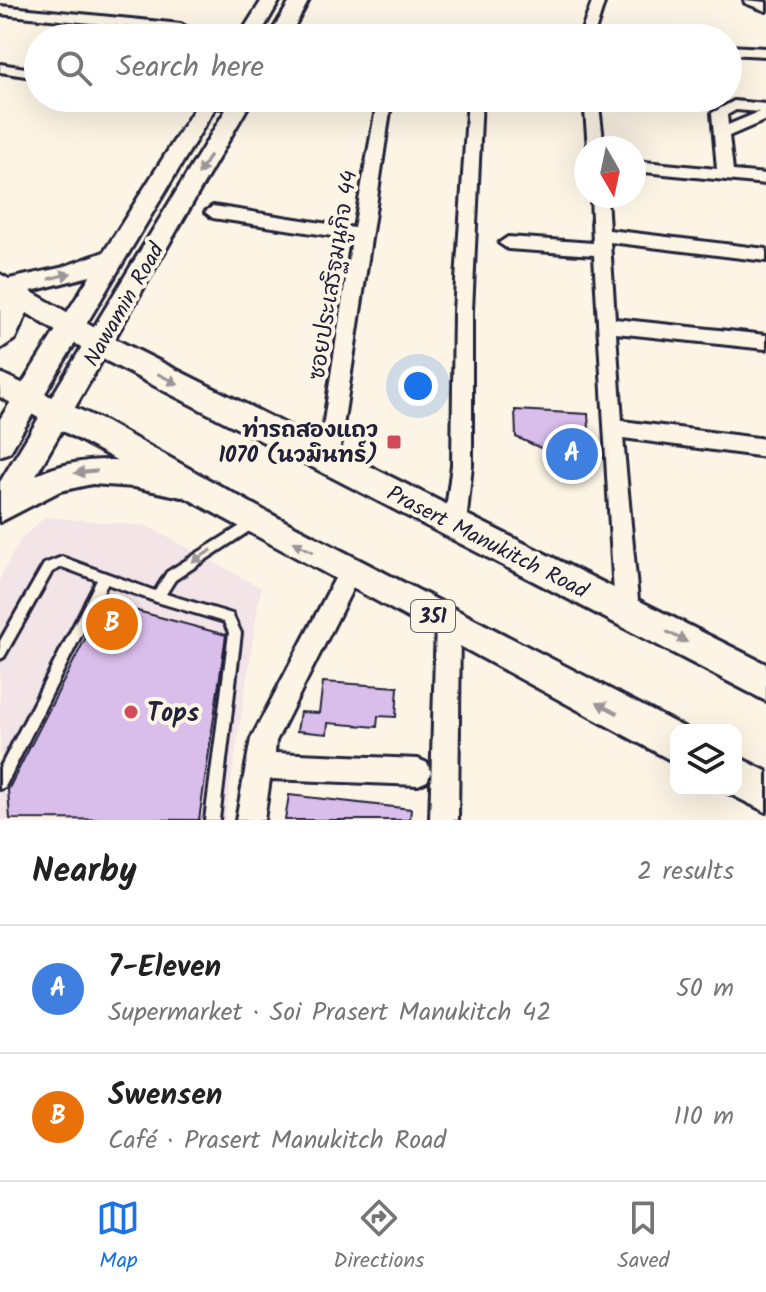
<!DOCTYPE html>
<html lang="en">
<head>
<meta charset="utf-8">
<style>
  :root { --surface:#fff; --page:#f6f6f6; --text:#222; --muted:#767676; --line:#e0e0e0; --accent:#1a73e8 }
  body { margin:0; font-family:Kalam,"Playpen Sans Thai",sans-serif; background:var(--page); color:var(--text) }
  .controls { position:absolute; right:24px; bottom:24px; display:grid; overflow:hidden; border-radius:16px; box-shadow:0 8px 32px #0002 }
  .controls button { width:72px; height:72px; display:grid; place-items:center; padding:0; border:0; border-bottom:2px solid var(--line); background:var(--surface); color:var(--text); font:40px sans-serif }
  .compass { position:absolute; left:574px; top:136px; width:72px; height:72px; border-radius:50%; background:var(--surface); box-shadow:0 8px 32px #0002; rotate:171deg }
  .you { position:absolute; left:418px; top:386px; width:28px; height:28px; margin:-20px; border:6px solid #fff; border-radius:50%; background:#1a73e8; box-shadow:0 0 0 12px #1a73e833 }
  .badge { display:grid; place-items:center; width:52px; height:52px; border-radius:50%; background:var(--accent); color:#fff; font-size:26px; font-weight:700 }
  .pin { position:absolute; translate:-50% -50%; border:4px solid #fff; box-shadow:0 2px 8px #0006 }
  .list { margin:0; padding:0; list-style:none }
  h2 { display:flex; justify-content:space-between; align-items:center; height:104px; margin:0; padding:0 32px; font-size:34px }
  h2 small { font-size:26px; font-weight:400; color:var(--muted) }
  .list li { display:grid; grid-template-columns:52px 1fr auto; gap:24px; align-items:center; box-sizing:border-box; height:128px; padding:0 32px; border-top:2px solid var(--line) }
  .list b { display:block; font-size:30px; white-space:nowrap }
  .list p { margin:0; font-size:26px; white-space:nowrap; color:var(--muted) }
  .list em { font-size:26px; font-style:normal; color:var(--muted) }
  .icon { flex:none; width:44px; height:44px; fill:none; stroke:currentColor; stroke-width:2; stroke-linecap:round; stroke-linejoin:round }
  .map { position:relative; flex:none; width:766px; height:820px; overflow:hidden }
  .search { position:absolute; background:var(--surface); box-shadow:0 8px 32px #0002; left:24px; right:24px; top:24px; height:88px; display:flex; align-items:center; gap:20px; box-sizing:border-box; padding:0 28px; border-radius:44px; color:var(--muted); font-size:30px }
  .sheet { height:360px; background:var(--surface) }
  nav { display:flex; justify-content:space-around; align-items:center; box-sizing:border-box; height:112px; border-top:2px solid var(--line); background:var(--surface); font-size:22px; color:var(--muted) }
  nav a { display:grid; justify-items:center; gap:4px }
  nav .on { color:var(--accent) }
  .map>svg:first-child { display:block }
  .built { fill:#f2e4e7 }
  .building { fill:#d9bdeb; stroke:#22223b; stroke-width:2 }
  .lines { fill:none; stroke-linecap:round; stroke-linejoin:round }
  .service-casing { stroke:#22223b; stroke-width:6 }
  .minor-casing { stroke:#22223b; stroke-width:6 }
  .secondary-casing { stroke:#22223b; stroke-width:6 }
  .primary-casing { stroke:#22223b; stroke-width:6 }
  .service { fill:#fcf5e5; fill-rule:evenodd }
  .minor { fill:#fcf5e5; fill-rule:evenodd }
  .secondary { fill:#fcf5e5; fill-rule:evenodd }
  .primary { fill:#fcf5e5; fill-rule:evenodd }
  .oneway { fill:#9a9698 }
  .poi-dot { fill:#d1495b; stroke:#fcf5e5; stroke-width:3 }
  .labels { text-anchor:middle; stroke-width:8; stroke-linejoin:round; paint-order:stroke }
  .shield { fill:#fcf5e5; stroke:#63616e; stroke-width:2 }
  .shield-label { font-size:20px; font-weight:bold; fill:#22223b }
  .street-label { font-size:22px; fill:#22223b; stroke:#fcf5e5 }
  .poi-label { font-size:22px; font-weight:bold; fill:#22223b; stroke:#fcf5e5; text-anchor:end }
  .near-poi-label { font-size:26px; font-weight:bold; fill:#22223b; stroke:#fcf5e5; text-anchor:start }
</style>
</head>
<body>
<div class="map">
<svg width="766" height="820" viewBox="0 0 766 820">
  <rect width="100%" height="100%" fill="#fcf5e5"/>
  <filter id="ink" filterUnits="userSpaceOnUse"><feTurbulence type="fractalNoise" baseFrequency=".0125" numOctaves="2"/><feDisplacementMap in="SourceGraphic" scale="16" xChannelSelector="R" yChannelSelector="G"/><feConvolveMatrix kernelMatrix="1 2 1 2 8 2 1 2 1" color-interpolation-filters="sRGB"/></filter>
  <g filter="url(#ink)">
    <path class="built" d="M45,517L147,526L261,588L225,820H0V577L21,539Z"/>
    <path class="building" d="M515,410L588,414L592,471L516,437Z
      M104,602L226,635L199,820L10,819L8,790Z
      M323,682L398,687L396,717L378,716L377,727L328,723L327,734L297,731L300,712L319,713Z
      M289,795L411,809L410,820H285Z"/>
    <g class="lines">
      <g class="service-casing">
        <path id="service" d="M253,518L257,520L258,523L257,526L175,580L166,594L232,614L241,633L219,820H205L229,633L224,622L157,602L107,584L5,787L0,789V768L97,580L62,567L52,572L4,657L0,659V641L44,564L62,557L155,591L167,572Z"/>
      </g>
      <g class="minor-casing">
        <path id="minor" d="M593,0H605L593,38H579Z
          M744,0L766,2V11L745,3Z
          M0,6L181,24L188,28L181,32L0,14Z
          M472,28H482L484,38H470Z
          M728,46L766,48V56L728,54Z
          M0,64L38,70V78L0,72Z
          M188,98H223L247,105C236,113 199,106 188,98Z
          M378,98H392L338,460L335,466L328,469L321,466L318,460L352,239L213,218L205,212L213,206L354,228Z
          M468,98H482L472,311V465L466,524L463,531L455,534L447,531L444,524L452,465L454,311Z
          M584,98H598L604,148H588Z
          M734,101L766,104V120L729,136L733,171L766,174V184L634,171V161L717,169L712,113ZM736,110L759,112L728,125L727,115Z
          M591,196H607L609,230L766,249V261L610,242L615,319L766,335V349L616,333L622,421L766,439V457L623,438L639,611L635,619L627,622L619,619L615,611L594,255L508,249L499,243L508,237L593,243Z
          M350,562L358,565L361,572L276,741L275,753L418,759L427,763L431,772L427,781L418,785L270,779L264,820H236L251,739L342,565Z
          M448,613L456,616L460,624L458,820H430L436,624L440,616Z"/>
      </g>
      <g class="secondary-casing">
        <path id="secondary" d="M262,0H280L258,38H238Z
          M291,0H309L288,38H268Z
          M201,98H221L10,452L0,456V419L90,276L8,297L0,295V281L60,268L104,252Z
          M233,98H253L36,475C85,452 143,458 193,475L197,484L193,493L182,497L134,487L92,484L60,491L0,522V482Z"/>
      </g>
      <g class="primary-casing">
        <path id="primary" d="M0,274L109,336L766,664V701L89,352L27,313L15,339L0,349Z
          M0,373L106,422L267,512L689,730H676V763L0,397Z
          M736,756L766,771V812L722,790H736Z"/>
      </g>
      <use href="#service" class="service"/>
      <use href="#minor" class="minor"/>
      <use href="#secondary" class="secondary"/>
      <use href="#primary" class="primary"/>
    </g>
    <defs><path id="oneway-solid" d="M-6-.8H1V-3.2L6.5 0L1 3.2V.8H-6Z" transform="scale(2)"/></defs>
    <g class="oneway">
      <use href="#oneway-solid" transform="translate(204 165) rotate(120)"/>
      <use href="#oneway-solid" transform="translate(60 276) rotate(-15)"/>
      <use href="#oneway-solid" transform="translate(168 379) rotate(27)"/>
      <use href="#oneway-solid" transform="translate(86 472) rotate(174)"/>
      <use href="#oneway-solid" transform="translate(303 547) rotate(-153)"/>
      <use href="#oneway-solid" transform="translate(202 556) rotate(148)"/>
      <use href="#oneway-solid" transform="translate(677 637) rotate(27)"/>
      <use href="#oneway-solid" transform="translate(607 708) rotate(-152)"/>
    </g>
  </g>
  <g class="poi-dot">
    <rect x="386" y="434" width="16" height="16" rx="4"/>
    <circle cx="131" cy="712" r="8"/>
  </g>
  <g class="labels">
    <rect class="shield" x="411" y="600" width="44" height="32" rx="6"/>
    <g class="shield-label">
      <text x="433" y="623">351</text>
    </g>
    <g class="street-label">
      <text transform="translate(332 275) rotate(-81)" y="8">ซอยประเสริฐมนูกิจ 44</text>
      <text transform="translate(123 304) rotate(-60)" y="8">Nawamin Road</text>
      <text transform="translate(488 541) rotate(27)" y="8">Prasert Manukitch Road</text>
    </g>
    <g class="poi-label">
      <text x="378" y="437">ท่ารถสองแถว<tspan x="378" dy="25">1070 (นวมินทร์)</tspan></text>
    </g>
    <g class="near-poi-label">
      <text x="147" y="721">Tops</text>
    </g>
  </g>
</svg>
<div class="controls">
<button><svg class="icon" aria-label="layers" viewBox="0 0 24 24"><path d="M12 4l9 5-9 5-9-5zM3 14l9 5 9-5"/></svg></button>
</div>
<svg class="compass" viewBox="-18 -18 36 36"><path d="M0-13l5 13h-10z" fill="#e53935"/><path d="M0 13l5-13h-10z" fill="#767676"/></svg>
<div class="you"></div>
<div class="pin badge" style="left:572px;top:454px;background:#3f7fe0">A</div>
<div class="pin badge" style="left:112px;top:624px;background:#e8710a">B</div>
<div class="search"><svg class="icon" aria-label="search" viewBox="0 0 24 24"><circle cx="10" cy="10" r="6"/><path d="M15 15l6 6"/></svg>Search here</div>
</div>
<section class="sheet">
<h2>Nearby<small>2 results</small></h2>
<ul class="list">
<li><span class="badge" style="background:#3f7fe0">A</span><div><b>7-Eleven</b><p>Supermarket · Soi Prasert Manukitch 42</p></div><em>50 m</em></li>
<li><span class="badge" style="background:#e8710a">B</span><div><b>Swensen</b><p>Café · Prasert Manukitch Road</p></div><em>110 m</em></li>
</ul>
</section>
<nav>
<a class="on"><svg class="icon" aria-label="map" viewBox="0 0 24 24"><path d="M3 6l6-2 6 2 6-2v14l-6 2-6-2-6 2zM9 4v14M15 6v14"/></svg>Map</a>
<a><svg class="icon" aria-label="directions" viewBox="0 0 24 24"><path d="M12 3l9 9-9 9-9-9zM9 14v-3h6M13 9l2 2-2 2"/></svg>Directions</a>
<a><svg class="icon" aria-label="saved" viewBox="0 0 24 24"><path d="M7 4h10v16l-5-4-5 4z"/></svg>Saved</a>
</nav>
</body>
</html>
